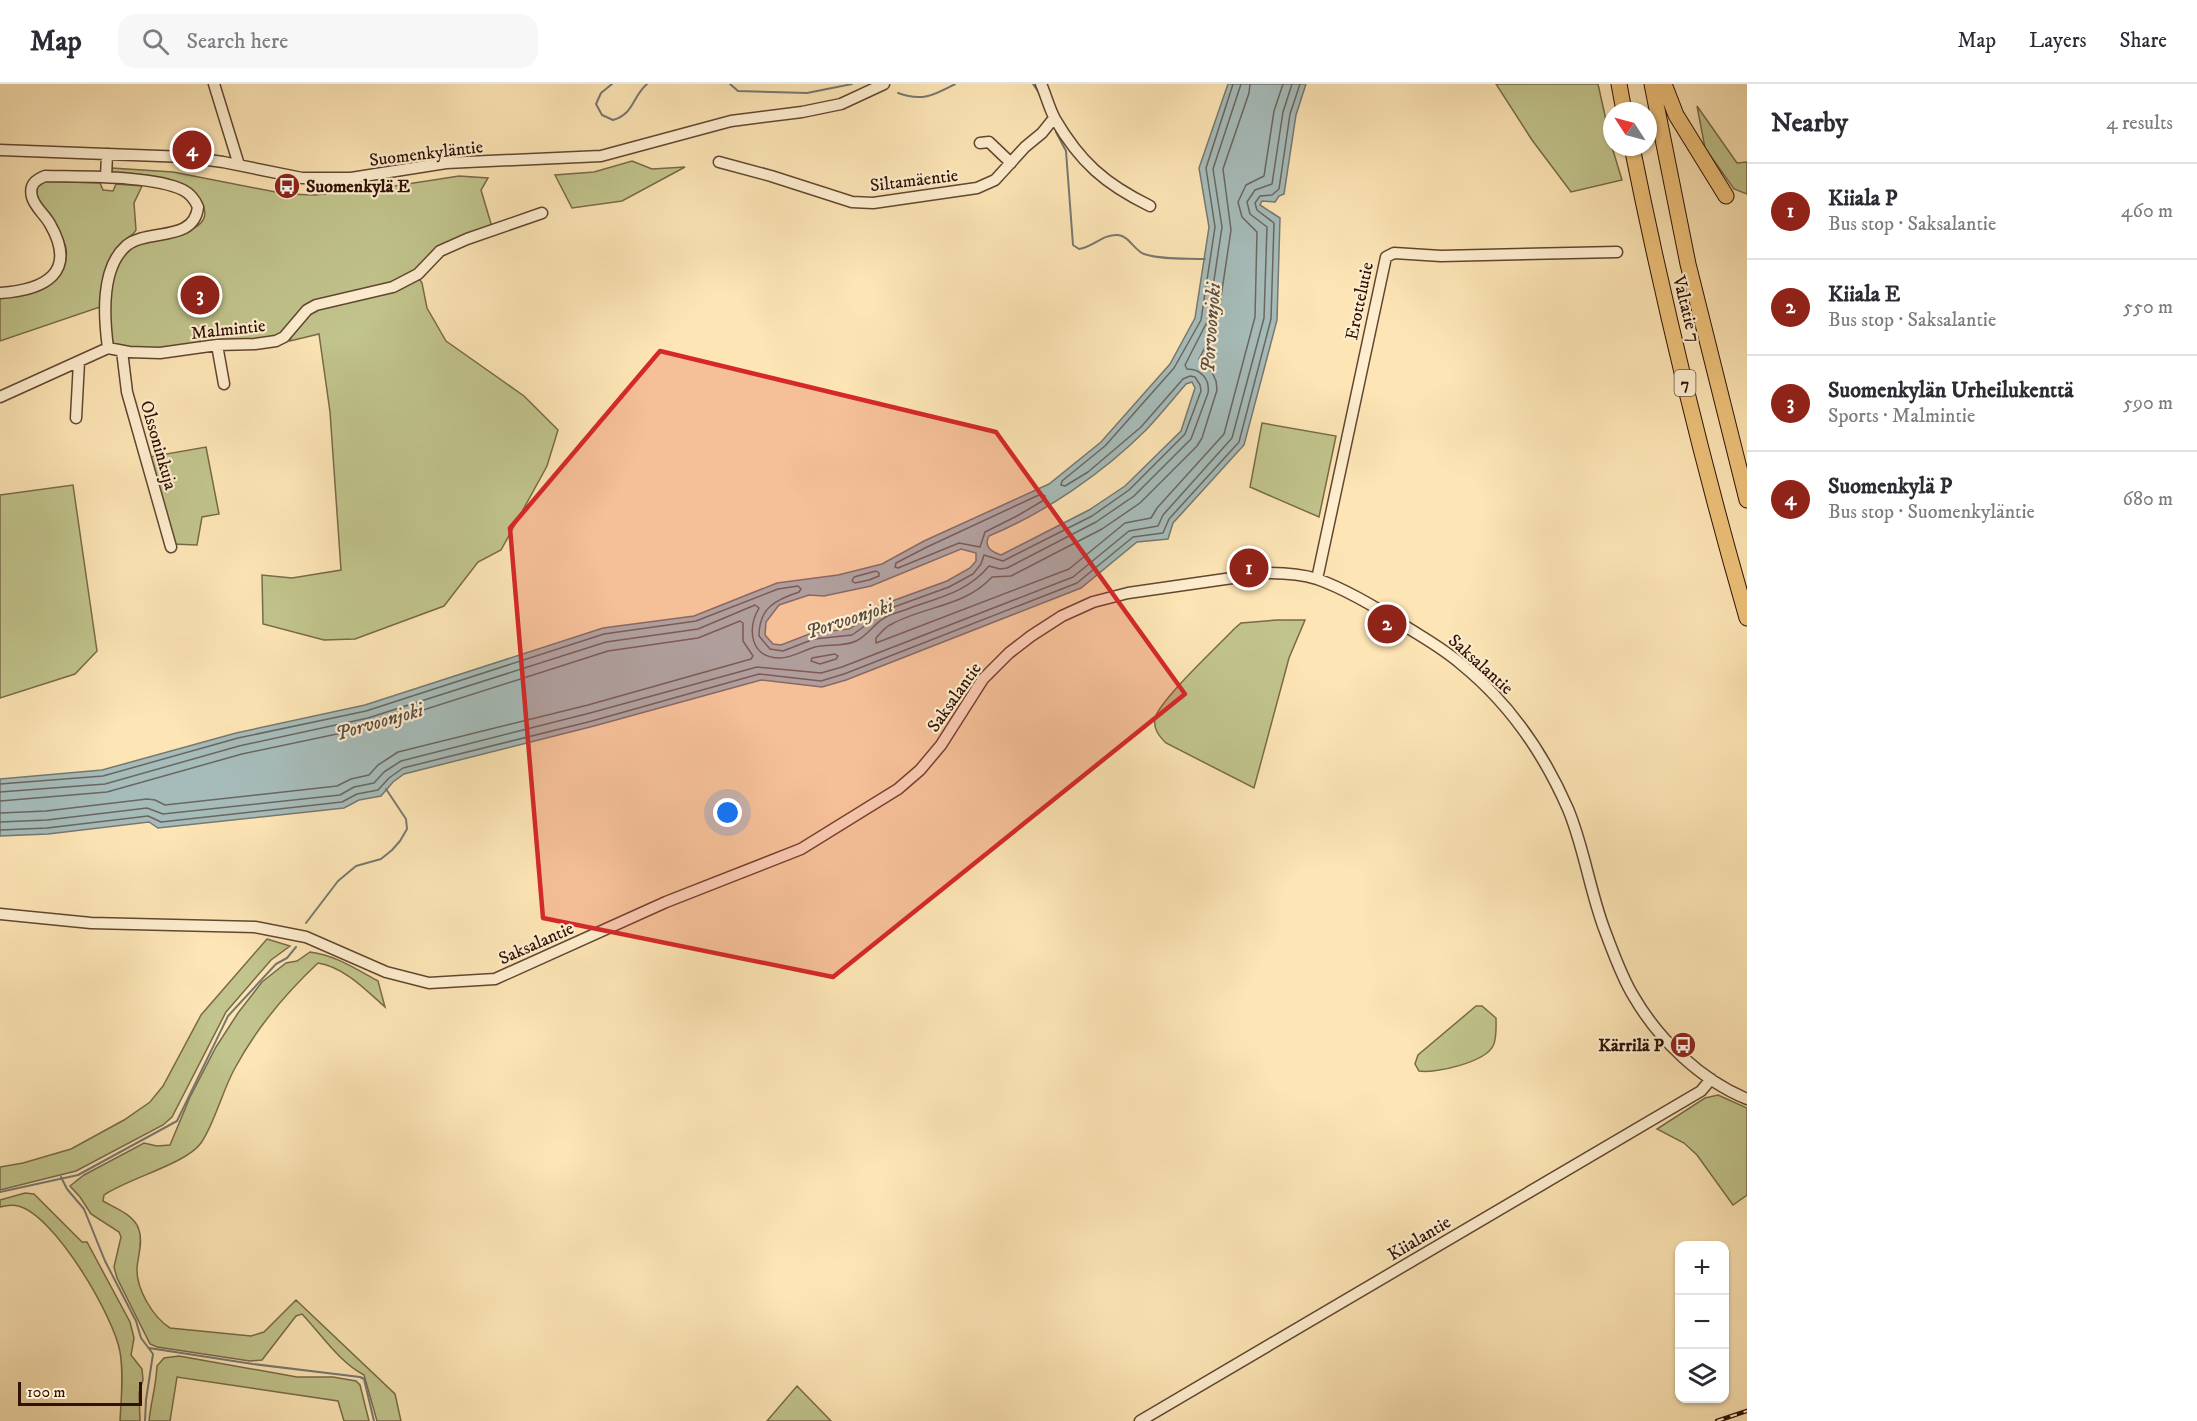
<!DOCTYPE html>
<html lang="en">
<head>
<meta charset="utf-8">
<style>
  :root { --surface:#fff; --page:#f7f7f7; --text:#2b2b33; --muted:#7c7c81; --line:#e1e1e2; --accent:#8f2418 }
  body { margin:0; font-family:"IM FELL DW Pica",serif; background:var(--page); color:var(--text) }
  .controls { position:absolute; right:18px; bottom:18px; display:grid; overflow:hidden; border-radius:12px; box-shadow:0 2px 4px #0004 }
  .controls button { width:54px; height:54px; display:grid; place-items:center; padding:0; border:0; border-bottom:2px solid var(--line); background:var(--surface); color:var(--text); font:30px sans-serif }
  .compass { position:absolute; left:1603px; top:18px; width:54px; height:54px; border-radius:50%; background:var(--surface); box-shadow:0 2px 4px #0004; rotate:306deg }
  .scale { position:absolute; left:18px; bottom:15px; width:124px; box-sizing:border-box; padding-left:6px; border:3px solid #2f1105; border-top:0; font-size:16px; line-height:21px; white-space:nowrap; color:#2f1105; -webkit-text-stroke:4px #feeecf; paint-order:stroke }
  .you { position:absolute; left:728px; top:729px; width:21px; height:21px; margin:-15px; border:4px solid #fff; border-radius:50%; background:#1a73e8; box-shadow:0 0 0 9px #1a73e833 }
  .badge { display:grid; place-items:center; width:39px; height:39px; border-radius:50%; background:var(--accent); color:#fff; font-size:20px; font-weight:700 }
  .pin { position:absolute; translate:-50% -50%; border:3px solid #fff; box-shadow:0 2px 6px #0006 }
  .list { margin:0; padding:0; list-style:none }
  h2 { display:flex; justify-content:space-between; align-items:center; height:78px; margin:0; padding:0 24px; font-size:26px }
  h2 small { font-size:20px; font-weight:400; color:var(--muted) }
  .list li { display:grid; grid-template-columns:39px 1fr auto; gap:18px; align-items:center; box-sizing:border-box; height:96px; padding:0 24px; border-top:2px solid var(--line) }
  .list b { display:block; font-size:22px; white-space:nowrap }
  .list p { margin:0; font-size:20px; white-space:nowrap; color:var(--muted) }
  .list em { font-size:20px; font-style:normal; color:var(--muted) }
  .icon { flex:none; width:33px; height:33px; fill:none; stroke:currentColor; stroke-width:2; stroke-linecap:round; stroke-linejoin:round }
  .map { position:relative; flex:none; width:1747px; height:1337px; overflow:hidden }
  header { display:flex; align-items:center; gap:36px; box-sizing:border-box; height:84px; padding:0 30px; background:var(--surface); border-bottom:2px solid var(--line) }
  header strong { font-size:28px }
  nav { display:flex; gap:33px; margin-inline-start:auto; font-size:21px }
  .search { width:420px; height:54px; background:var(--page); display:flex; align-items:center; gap:15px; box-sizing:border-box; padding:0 21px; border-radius:18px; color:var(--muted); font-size:22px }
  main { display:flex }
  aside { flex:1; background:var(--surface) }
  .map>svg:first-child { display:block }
  .green { fill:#c1c48c; stroke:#786a48; stroke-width:1.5 }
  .water { fill:#a6bcba; stroke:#767872; stroke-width:1.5; fill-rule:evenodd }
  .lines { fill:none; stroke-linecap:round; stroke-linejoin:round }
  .shore { stroke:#6a6660; stroke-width:1.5 }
  .stream { stroke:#767872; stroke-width:2 }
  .minor-casing { stroke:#624631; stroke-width:13 }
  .highway-casing { stroke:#2f1105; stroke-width:17 }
  .minor { stroke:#feeecf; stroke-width:10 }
  .highway { stroke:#eec27a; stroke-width:15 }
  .rail-casing { stroke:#2f1105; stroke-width:4.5 }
  .rail { stroke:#feeecf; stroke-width:2; stroke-dasharray:7; stroke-linecap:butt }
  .marked { fill:#d62828; fill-opacity:0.2; stroke:#d62828; stroke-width:4.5; stroke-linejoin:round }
  .labels { text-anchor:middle; stroke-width:4.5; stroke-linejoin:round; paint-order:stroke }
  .shield { fill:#feeecf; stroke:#6d5342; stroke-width:1.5 }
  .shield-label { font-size:16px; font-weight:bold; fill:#2f1105 }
  .street-label { font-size:18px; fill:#2f1105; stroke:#feeecf }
  .poi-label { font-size:18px; font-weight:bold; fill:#2f1105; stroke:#feeecf; text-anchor:start }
  .water-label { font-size:20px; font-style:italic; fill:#594d44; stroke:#feeecf }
</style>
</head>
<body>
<header>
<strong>Map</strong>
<div class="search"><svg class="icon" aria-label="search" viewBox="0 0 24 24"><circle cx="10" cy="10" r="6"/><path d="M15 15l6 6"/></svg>Search here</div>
<nav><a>Map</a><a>Layers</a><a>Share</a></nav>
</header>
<main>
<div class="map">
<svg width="1747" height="1337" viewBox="0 0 1747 1337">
  <rect width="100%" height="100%" fill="#fde5b5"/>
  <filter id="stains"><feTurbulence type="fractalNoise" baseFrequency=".00333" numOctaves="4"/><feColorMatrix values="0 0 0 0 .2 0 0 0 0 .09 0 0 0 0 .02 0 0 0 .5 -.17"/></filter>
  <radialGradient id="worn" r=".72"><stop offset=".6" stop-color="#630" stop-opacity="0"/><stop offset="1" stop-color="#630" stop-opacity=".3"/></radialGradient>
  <path class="green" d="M1496,0H1598L1612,63L1622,96L1571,108L1532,56Z
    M1697,22L1737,79L1747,78V110L1734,105L1705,64Z
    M632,77L652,85L685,83L622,117L572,124L555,91L594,88Z
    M112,84L173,88L286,110L315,111L388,103L459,92L488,94L481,106L492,143L395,200L312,218L282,249L267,256L176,265H142L115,261C107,250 110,234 110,221C110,202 114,179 129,166C146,150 234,155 195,109L112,89Z
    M42,97L100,99L103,106L113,107L116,100L142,102L134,119L136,146C133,152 127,153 122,159C114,171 102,208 100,223L0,257V214C24,212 43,211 58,191C87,155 32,131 37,103Z
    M418,193L422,199L427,224L446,257L524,312L558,346L547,382L501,466L478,478L444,522L355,555L324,556L263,540L262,491L292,494L341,486L330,328L319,250L290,257L292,250L311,226Z
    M1262,339L1336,352L1319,433L1250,403Z
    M206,363L219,430L202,433L197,461L172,460L149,373Z
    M73,401L97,567L75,590L0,614V411Z
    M1277,536H1305L1289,574L1254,704L1166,659C1159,652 1153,645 1155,634C1160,616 1218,562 1234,545L1241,539Z
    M267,855L290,862L271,876L226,928L172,1033L163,1041L76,1087L0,1106V1083L23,1079L71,1065L124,1036L150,1018L163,1002L201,931Z
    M310,868C335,871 356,885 378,897L385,923C366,906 344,883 318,879C286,909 256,945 235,984C223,1005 214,1041 201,1059C186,1080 129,1094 104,1111L103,1117C115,1124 135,1131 139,1146C143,1158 138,1172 137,1184C136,1205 153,1233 170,1244L251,1252L264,1248L296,1216L395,1310L401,1337H377L364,1291C339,1278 321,1250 302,1230L296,1232L262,1276L250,1277L157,1263L150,1260L117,1194L114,1183L121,1153L119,1148L91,1130L80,1113L70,1102L84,1091L144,1059L157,1062L170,1061L190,1013L216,963L238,929L262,898L286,879L297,877Z
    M1476,922H1482L1496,934C1496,943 1497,955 1493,962C1485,978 1435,990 1419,987L1415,980L1418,971Z
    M1718,1011L1747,1024V1111L1733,1121L1697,1071L1684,1059L1657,1045L1705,1014Z
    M25,1109L34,1110L82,1158H87L130,1238L134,1254L131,1271L142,1285L143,1296L139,1309L140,1337H120C121,1315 124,1291 120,1268C114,1233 55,1131 18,1122C12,1120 6,1122 0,1123V1116Z
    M179,1272L297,1293H333L356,1297L360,1301L369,1337H344L338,1317L177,1293L170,1337H149C151,1317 156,1303 157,1282L164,1274Z
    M797,1302L831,1337H767Z"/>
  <path class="water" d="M1228,0H1306L1296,31L1284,110L1279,112L1275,118L1262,117L1260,121L1280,134L1277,236L1244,361L1173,439L1168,455L1137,458L1081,504L846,596L822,603L761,596L594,642L404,690L393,698L381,712L359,716L344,724L158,744L149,738L48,750L0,752V695L102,686L236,649L365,621L603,544L694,532L777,499L838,491L882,480L924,457L1049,400L1101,358L1170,280L1195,234L1209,143L1199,84ZM1192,298L1195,304L1181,347L1125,402L1089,426L1001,471C992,468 983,463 989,452C1045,429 1104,388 1146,346C1160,331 1173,315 1186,300ZM961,465L976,469V477L970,484L947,497L876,523L858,540L849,545L812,549L781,561L773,560L765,551L766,538L779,521L809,511L824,512L871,502Z"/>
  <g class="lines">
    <path class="shore" d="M1250,0L1249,9L1223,85L1231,146L1217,240L1199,275L1212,288L1216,297L1217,306L1202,354L1197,362L1140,419L1102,445L1011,492L992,493C965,523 923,522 890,541C884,544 880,550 876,554V559L1069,485L1125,439L1151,434L1157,424L1224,350L1255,233L1257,148L1242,133L1238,118L1246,101L1264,92L1274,27L1283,0
      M1041,410L1045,412L1044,416L1017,432L985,448L980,463L959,459L898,484L895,483L896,479L927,463Z
      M876,487L879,489V492L869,496L855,499L852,497L854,493Z
      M835,570L838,572L836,575L820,580L811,577L812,574Z
      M0,700L103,692L238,654L366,627L604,550L696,537L778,505L798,502L801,505L799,508C775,516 759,524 759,552L770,565L783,567L814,555L852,551L862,544L880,528L949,503L973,490L981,480L984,471L1003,477L1092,432L1129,406L1185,350L1201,307L1200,301L1195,293L1190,292L1183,295L1141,343L1088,388L1065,402L1061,401L1062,397L1105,362L1174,284L1201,236L1215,143L1206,84L1233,0
      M0,708L105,700L239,662L368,634L606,558L698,545L755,521L759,524C747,545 750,574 780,574C792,574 804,566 815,563C828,560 844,563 856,557C867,552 873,541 884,534C890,530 899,528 905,526C936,514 967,509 989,482L1000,485L1007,484L1096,438L1134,412L1191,355L1208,309C1210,295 1201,285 1187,285L1185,281L1208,236L1222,143L1213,85L1241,0
      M0,717L107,708L242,670L370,643L608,567L698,554L740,537L743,539V557L753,572L751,575L588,621L398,668L378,681L369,691L351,695L337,702L165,721L155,716L147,715L46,727L0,729
      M0,738L47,736L147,724L163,730L340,711L354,703L374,699L384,688L401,677L590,629L757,583L821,589L842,583L1073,493L1129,447L1158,442L1163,431L1232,354L1264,234L1267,143L1250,130L1247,118L1255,106L1272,100L1283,28L1292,0
      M0,746L47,744L148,732L161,738L342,718L357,710L378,706L389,694L403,684L592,637L759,590L821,597L844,590L1077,499L1133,453L1163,449L1169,435L1239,358L1271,235L1274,139L1257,126L1255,119L1260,112L1272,111L1279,105L1290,30L1300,0"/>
    <path class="stream" d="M612,0L601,9L596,20L602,31L613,36C634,30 632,13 647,0
      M730,0L738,7L807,9L852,0
      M1033,0L1040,10
      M898,9C922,18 934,11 955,0
      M1044,21L1049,35
      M1056,48L1066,67L1073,161L1079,165C1093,163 1103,150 1118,151C1129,152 1134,166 1144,170C1162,176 1186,174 1205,175
      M306,839L338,797L356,782L381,775L392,766L400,757L407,745L406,735L386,705
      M61,1093L67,1105L84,1125L105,1177L136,1237L141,1254L153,1270L146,1316L145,1337
      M0,1108L78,1091L177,1037L228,932L276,880L287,874L296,863
      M149,1264L253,1280L360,1293L364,1295L374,1337"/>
    <g class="minor-casing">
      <path id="minor" d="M214,0L239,81
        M1041,0C1046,11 1049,24 1055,35C1080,78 1105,100 1150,122
        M980,59L989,58L1011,79
        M0,66L186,73L223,78L302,94H351L446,79L601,72L731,37L802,28L841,20L884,0
        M719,78L771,92L852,118L873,119L977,104L995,96L1025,63L1042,49L1054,34
        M106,93L107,70
        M0,209C45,206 78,189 50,140C45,131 34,122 32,113C29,101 35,96 45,92C80,93 153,91 183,106C191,110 195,116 198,123C194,159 147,144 126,162C100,185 104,234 108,264
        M217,261L224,300
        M122,267L127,308L171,463
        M0,313L108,264L129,268L160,269L217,261L255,260L276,257L284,253L307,226L316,221L393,203L418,190L440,167L467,155L542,129
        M76,334L79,278
        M1317,495L1386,173L1394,169L1441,172L1617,168
        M0,830L91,839L255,843L306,853L386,888L429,899L495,895L666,818L801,765L898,705L920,686L941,661L983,595L1009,569L1031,552L1062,532L1093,518L1128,509L1267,489C1284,489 1301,490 1317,495C1345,505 1379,525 1405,542C1424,554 1444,565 1461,580C1508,618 1544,670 1568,725C1584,763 1590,808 1605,847C1613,868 1622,894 1634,913C1659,956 1701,996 1747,1015
        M1140,1337L1701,1007L1711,995"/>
    </g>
    <g class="highway-casing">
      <path id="highway" d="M1619,0L1624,27
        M1652,0L1688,180L1747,416
        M1664,0L1676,31L1726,112
        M1632,63C1664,221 1702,378 1747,534"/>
    </g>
    <use href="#minor" class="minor"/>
    <use href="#highway" class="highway"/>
    <g class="rail-casing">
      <path id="rail" d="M1717,1337L1747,1327"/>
    </g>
    <use href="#rail" class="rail"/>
  </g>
  <path class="marked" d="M660,267L996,348L1185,610L833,893L543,834L510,444Z"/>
  <defs>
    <g id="bus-disc" transform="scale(1.35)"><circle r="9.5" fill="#8f2418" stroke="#feeecf"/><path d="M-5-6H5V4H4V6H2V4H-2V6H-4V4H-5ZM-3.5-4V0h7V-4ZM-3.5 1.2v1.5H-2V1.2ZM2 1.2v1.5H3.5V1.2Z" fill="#fff"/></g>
  </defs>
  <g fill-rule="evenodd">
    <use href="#bus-disc" x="287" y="102"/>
    <use href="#bus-disc" x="1683" y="961"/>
  </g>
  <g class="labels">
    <rect class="shield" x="1674.5" y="286" width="21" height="26" rx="4.5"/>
    <g class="shield-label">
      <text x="1685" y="305">7</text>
    </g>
    <g class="street-label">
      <text transform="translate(426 69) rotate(-7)" y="6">Suomenkyläntie</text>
      <text transform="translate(914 96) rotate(-7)" y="6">Siltamäentie</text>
      <text transform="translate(1359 217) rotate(-78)" y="6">Erottelutie</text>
      <text transform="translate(1687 225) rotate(76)" y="6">Valtatie 7</text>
      <text transform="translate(228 245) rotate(-6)" y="6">Malmintie</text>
      <text transform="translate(159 361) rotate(74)" y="6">Olssoninkuja</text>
      <text transform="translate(1481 580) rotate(42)" y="6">Saksalantie</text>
      <text transform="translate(954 613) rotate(-55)" y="6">Saksalantie</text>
      <text transform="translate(536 859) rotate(-24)" y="6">Saksalantie</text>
      <text transform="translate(1419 1154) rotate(-31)" y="6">Kiialantie</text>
    </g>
    <g class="poi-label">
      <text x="306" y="108">Suomenkylä E</text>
      <text x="1664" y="967" text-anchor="end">Kärrilä P</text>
    </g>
    <g class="water-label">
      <text transform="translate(1210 244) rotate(-86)" y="7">Porvoonjoki</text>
      <text transform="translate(849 534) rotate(-18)" y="7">Porvoonjoki</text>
      <text transform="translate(379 637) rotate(-16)" y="7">Porvoonjoki</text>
    </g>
  </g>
  <rect width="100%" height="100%" filter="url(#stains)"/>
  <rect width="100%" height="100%" fill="url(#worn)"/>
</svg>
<div class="controls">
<button>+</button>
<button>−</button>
<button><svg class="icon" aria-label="layers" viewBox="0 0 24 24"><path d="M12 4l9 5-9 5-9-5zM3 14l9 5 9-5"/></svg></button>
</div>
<svg class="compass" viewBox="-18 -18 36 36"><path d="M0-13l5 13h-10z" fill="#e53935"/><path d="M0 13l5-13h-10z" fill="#7c7c81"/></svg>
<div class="scale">100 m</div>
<div class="you"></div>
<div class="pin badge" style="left:1249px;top:484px">1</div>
<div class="pin badge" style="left:1387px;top:540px">2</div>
<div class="pin badge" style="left:200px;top:211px">3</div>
<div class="pin badge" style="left:192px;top:66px">4</div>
</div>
<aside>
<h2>Nearby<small>4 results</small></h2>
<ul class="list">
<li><span class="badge">1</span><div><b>Kiiala P</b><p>Bus stop · Saksalantie</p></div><em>460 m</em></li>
<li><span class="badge">2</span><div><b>Kiiala E</b><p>Bus stop · Saksalantie</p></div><em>550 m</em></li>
<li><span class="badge">3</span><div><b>Suomenkylän Urheilukenttä</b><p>Sports · Malmintie</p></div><em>590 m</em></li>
<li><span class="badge">4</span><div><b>Suomenkylä P</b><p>Bus stop · Suomenkyläntie</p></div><em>680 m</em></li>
</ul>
</aside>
</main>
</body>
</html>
